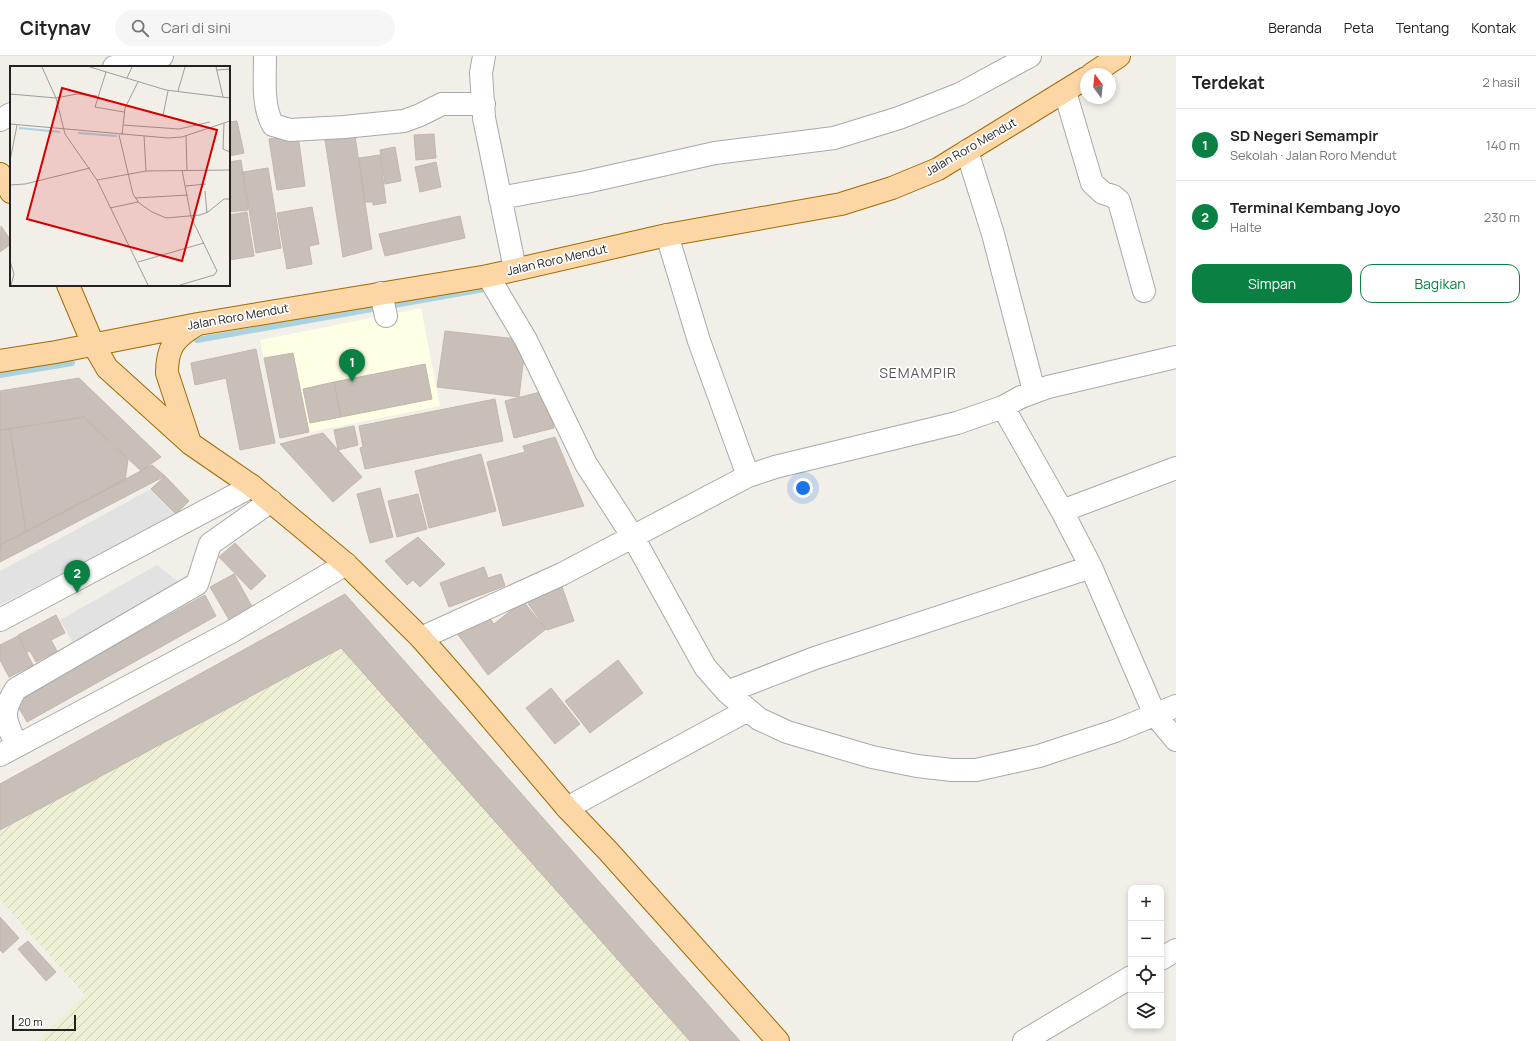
<!DOCTYPE html>
<html lang="id">
<head>
<meta charset="utf-8">
<style>
  :root { --surface:#fff; --page:#f6f6f6; --text:#222; --muted:#767676; --line:#e0e0e0; --accent:#0b8043 }
  body { margin:0; font-family:Manrope,sans-serif; background:var(--page); color:var(--text) }
  .controls { position:absolute; right:12px; bottom:12px; display:grid; overflow:hidden; border-radius:8px; box-shadow:0 2px 6px #0003 }
  .controls button { width:36px; height:36px; display:grid; place-items:center; padding:0; border:0; border-bottom:1px solid var(--line); background:var(--surface); color:var(--text); font:20px sans-serif }
  .compass { position:absolute; left:1080px; top:12px; width:36px; height:36px; border-radius:50%; background:var(--surface); box-shadow:0 2px 6px #0003; rotate:345deg }
  .scale { position:absolute; left:12px; bottom:10px; width:64px; box-sizing:border-box; padding-left:4px; border:2px solid #222; border-top:0; font-size:11px; line-height:14px; white-space:nowrap; color:#222; -webkit-text-stroke:3px #fff; paint-order:stroke }
  .you { position:absolute; left:803px; top:432px; width:14px; height:14px; margin:-10px; border:3px solid #fff; border-radius:50%; background:#1a73e8; box-shadow:0 0 0 6px #1a73e833 }
  .badge { display:grid; place-items:center; width:26px; height:26px; border-radius:50%; background:var(--accent); color:#fff; font-size:13px; font-weight:700 }
  .pin { position:absolute; translate:-50% -33px; filter:drop-shadow(0 1px 2px #0008) }
  .pin::after { content:''; position:absolute; top:21px; width:14px; height:12px; background:inherit; clip-path:polygon(0 0,100% 0,50% 100%) }
  .list { margin:0; padding:0; list-style:none }
  h2 { display:flex; justify-content:space-between; align-items:center; height:52px; margin:0; padding:0 16px; font-size:17px }
  h2 small { font-size:13px; font-weight:400; color:var(--muted) }
  .list li { display:grid; grid-template-columns:26px 1fr auto; gap:12px; align-items:center; box-sizing:border-box; height:72px; padding:0 16px; border-top:1px solid var(--line) }
  .list b { display:block; font-size:15px; white-space:nowrap }
  .list p { margin:0; font-size:13px; white-space:nowrap; color:var(--muted) }
  .list em { font-size:13px; font-style:normal; color:var(--muted) }
  .actions { display:flex; gap:8px; padding:12px 16px }
  .actions a { flex:1; padding:9px 0; border:1px solid var(--accent); border-radius:12px; text-align:center; font-size:14px; color:var(--accent) }
  .actions .main { background:var(--accent); color:#fff }
  .icon { flex:none; width:22px; height:22px; fill:none; stroke:currentColor; stroke-width:2; stroke-linecap:round; stroke-linejoin:round }
  .map { position:relative; flex:none; width:1176px; height:985px; overflow:hidden }
  header { display:flex; align-items:center; gap:24px; box-sizing:border-box; height:56px; padding:0 20px; background:var(--surface); border-bottom:1px solid var(--line) }
  header strong { font-size:19px }
  nav { display:flex; gap:22px; margin-inline-start:auto; font-size:14px }
  .search { width:280px; height:36px; background:var(--page); display:flex; align-items:center; gap:10px; box-sizing:border-box; padding:0 14px; border-radius:22px; color:var(--muted); font-size:15px }
  main { display:flex }
  aside { flex:1; background:var(--surface) }
  .map>svg:first-child { display:block }
  .education { fill:#ffffe5 }
  .farmland { fill:url(#farmland-furrows) }
  .parking { fill:#e2e2e2 }
  .lines { fill:none; stroke-linecap:round; stroke-linejoin:round }
  .stream { stroke:#aad3df; stroke-width:6 }
  .building { fill:#c7bfb8; stroke:#c4b6ab }
  .minor-casing { stroke:#a9a9a9; stroke-width:24 }
  .major-casing { stroke:#a06b00; stroke-width:24 }
  .minor { stroke:#fff; stroke-width:22 }
  .major { stroke:#fcd6a4; stroke-width:22 }
  .labels { text-anchor:middle; stroke-width:3.5; stroke-linejoin:round; paint-order:stroke }
  .street-label { font-size:12px; fill:#222; stroke:#fff }
  .quarter-label { font-size:14px; letter-spacing:1px; fill:#555; stroke:#fff }
  .inset-river { fill:none; stroke:#aad3df; stroke-width:2 }
  .inset-road { fill:none; stroke:#9f9d99; stroke-width:1 }
  .view { fill:#d40000; fill-opacity:0.15; stroke:#d40000; stroke-width:2 }
  .inset-edge { fill:none; stroke:#222; stroke-width:2 }
</style>
</head>
<body>
<header>
<strong>Citynav</strong>
<div class="search"><svg class="icon" aria-label="search" viewBox="0 0 24 24"><circle cx="10" cy="10" r="6"/><path d="M15 15l6 6"/></svg>Cari di sini</div>
<nav><a>Beranda</a><a>Peta</a><a>Tentang</a><a>Kontak</a></nav>
</header>
<main>
<div class="map">
<svg width="1176" height="985" viewBox="0 0 1176 985">
  <defs>
    <pattern id="farmland-furrows" width="10" height="10" patternUnits="userSpaceOnUse"><rect width="10" height="10" fill="#eef0d5"/><path d="M-1 1l2-2M0 10L10 0M9 11l2-2" fill="none" stroke="#ccceb7"/></pattern>
  </defs>
  <rect width="100%" height="100%" fill="#f2efe9"/>
  <path class="education" d="M421,252L440,350L280,382L260,284Z"/>
  <path class="farmland" d="M341,592L690,985H36L85,939L0,844V774Z"/>
  <path class="parking" d="M151,433L176,458L0,549V515Z
    M157,509L179,526L73,586L60,564Z"/>
  <g class="lines">
    <path class="stream" d="M197,284L490,232
      M0,319L72,307"/>
  </g>
  <path class="building" d="M237,65L244,97L229,100V66Z
    M434,78L436,102L416,104L414,79Z
    M298,79L305,130L277,134L269,83Z
    M355,80L372,193L343,201L325,84Z
    M395,91L401,125L385,128L380,94Z
    M380,99L386,147L373,149V146H365L359,102Z
    M241,104L248,154L229,156V106Z
    M436,106L441,131L420,136L415,111Z
    M268,112L281,192L256,197L243,116Z
    M312,151L319,188L309,190L312,208L287,213L277,157Z
    M247,156L254,200L229,204V159Z
    M460,160L465,182L385,200L379,178Z
    M1,170L11,185V188L0,196Z
    M445,275L526,284L519,341L437,331Z
    M256,293L275,387L240,394L226,322L195,329L191,307Z
    M293,297L309,376L280,382L264,302Z
    M425,308L432,343L341,361L334,326Z
    M79,322L161,401L141,415L84,361L0,374V335Z
    M334,326L341,361L310,367L303,333Z
    M544,335L554,372L514,382L505,345Z
    M495,343L503,385L365,413L360,392L363,391L359,370Z
    M84,361L128,404L125,424L26,476L10,373Z
    M354,370L358,389L338,394L334,374Z
    M10,373L26,476L0,489V374Z
    M323,377L362,421L333,446L280,388Z
    M555,381L584,450L503,470L487,406L525,396L523,390Z
    M481,398L496,455L429,472L415,415Z
    M152,409L165,420L0,506V489Z
    M165,420L189,445L176,458L151,433Z
    M380,432L393,481L370,487L357,438Z
    M418,438L427,473L397,481L388,445Z
    M418,481L445,508L420,531L413,524L407,529L385,505Z
    M235,487L266,520L251,534L219,501Z
    M484,511L488,522L501,518L505,530L449,551L440,527Z
    M234,518L254,554L231,567L210,531Z
    M561,528L574,565L547,574L525,543Z
    M345,538L740,985H690L341,592L0,774V728Z
    M205,539L216,560L27,666L15,645Z
    M523,545L546,573L488,619L453,572L484,555L494,568Z
    M56,559L65,577L51,584L57,595L36,606L30,595L27,596L18,579Z
    M18,580L33,609L9,621L0,604V589Z
    M618,604L643,637L590,677L565,645Z
    M551,632L580,668L555,688L526,652Z
    M0,861L19,882L3,897L0,894Z
    M28,885L56,916L46,925L18,893Z"/>
  <g class="lines">
    <g class="minor-casing">
      <path id="minor" d="M265,0C265,22 262,50 273,69L290,74L344,71L404,65L420,59L442,48H484
        M484,0L481,17L484,62L515,213
        M114,11L162,0
        M1065,36L1092,127L1103,137L1113,140L1119,145L1144,235
        M0,64L11,58
        M967,95L993,178L1034,335
        M500,142L586,126L715,97L834,82L899,62L960,38L1030,0
        M667,179L699,285L748,420
        M488,220L526,284L586,408L633,481L705,611L727,636L759,663L787,676L872,701L917,710L952,714H976L1039,700L1115,675L1176,650
        M381,237L386,260
        M1003,351L1062,455L1091,511L1155,659L1176,684
        M1062,455L1176,412
        M0,564L252,430
        M421,582L562,518L748,420L775,411L957,367L1003,351L1021,341L1048,331L1176,301
        M727,636L815,602L1091,511
        M17,690C5,664 0,658 16,633L197,528L210,488L271,445
        M0,699L231,576L346,508
        M567,752L748,654
        M1161,903L1176,894
        M1024,985L1131,921"/>
    </g>
    <g class="major-casing">
      <path id="major" d="M1092,18L1119,0
        M0,118L11,136
        M68,229L93,288L107,312L191,388L252,430L346,508L421,582L471,639L567,752L609,796L778,985
        M0,305L56,296L198,268L488,220L667,179L841,148L892,132L938,113L1086,22
        M190,387L167,317C167,292 174,282 196,269"/>
    </g>
    <use href="#minor" class="minor"/>
    <use href="#major" class="major"/>
  </g>
  <g class="labels">
    <g class="street-label">
      <text transform="translate(971 91) rotate(-30)" y="4">Jalan Roro Mendut</text>
      <text transform="translate(557 204) rotate(-13)" y="4">Jalan Roro Mendut</text>
      <text transform="translate(238 261) rotate(-10)" y="4">Jalan Roro Mendut</text>
    </g>
    <g class="quarter-label">
      <text x="918" y="322">SEMAMPIR</text>
    </g>
  </g>
  <g transform="translate(10 10)">
    <rect width="220" height="220" fill="#f2efe9"/>
    <path class="inset-river" d="M9,62L50,66M68,67L107,70"/>
    <path class="inset-road" d="M32,1L46,32L55,68L87,114L138,219M80,1L156,24L220,32M206,1L213,31M207,4L220,3M96,6L85,41L114,46M117,12L122,1M168,25L175,1M0,28L46,32L67,28L87,30M153,49L158,25M214,57L213,83L220,86M0,58L158,72L172,71L220,55M113,59L169,63L200,56M109,69L123,128L129,137L142,146L156,152L190,149L198,146L214,133H220M112,69L115,42L128,16M176,69L177,104M134,70L136,105M0,95L7,59M87,114L136,105L220,104M0,119L15,118L80,102M176,120L196,118M195,125L197,147M125,132L178,129M100,142L128,136M0,195L4,208L1,219M128,196L194,177M170,219L204,209L207,205L181,151L172,104"/>
    <path class="view" d="M52,22L207,64L172,195L17,153Z"/>
    <rect width="220" height="220" class="inset-edge"/>
  </g>
</svg>
<div class="controls">
<button>+</button>
<button>−</button>
<button><svg class="icon" aria-label="locate" viewBox="0 0 24 24"><circle cx="12" cy="12" r="6"/><path d="M12 2v4M12 18v4M2 12h4M18 12h4"/></svg></button>
<button><svg class="icon" aria-label="layers" viewBox="0 0 24 24"><path d="M12 4l9 5-9 5-9-5zM3 14l9 5 9-5"/></svg></button>
</div>
<svg class="compass" viewBox="-18 -18 36 36"><path d="M0-13l5 13h-10z" fill="#e53935"/><path d="M0 13l5-13h-10z" fill="#767676"/></svg>
<div class="scale">20 m</div>
<div class="you"></div>
<div class="pin badge" style="left:352px;top:326px">1</div>
<div class="pin badge" style="left:77px;top:537px">2</div>
</div>
<aside>
<h2>Terdekat<small>2 hasil</small></h2>
<ul class="list">
<li><span class="badge">1</span><div><b>SD Negeri Semampir</b><p>Sekolah · Jalan Roro Mendut</p></div><em>140 m</em></li>
<li><span class="badge">2</span><div><b>Terminal Kembang Joyo</b><p>Halte</p></div><em>230 m</em></li>
</ul>
<div class="actions"><a class="main">Simpan</a><a>Bagikan</a></div>
</aside>
</main>
</body>
</html>
